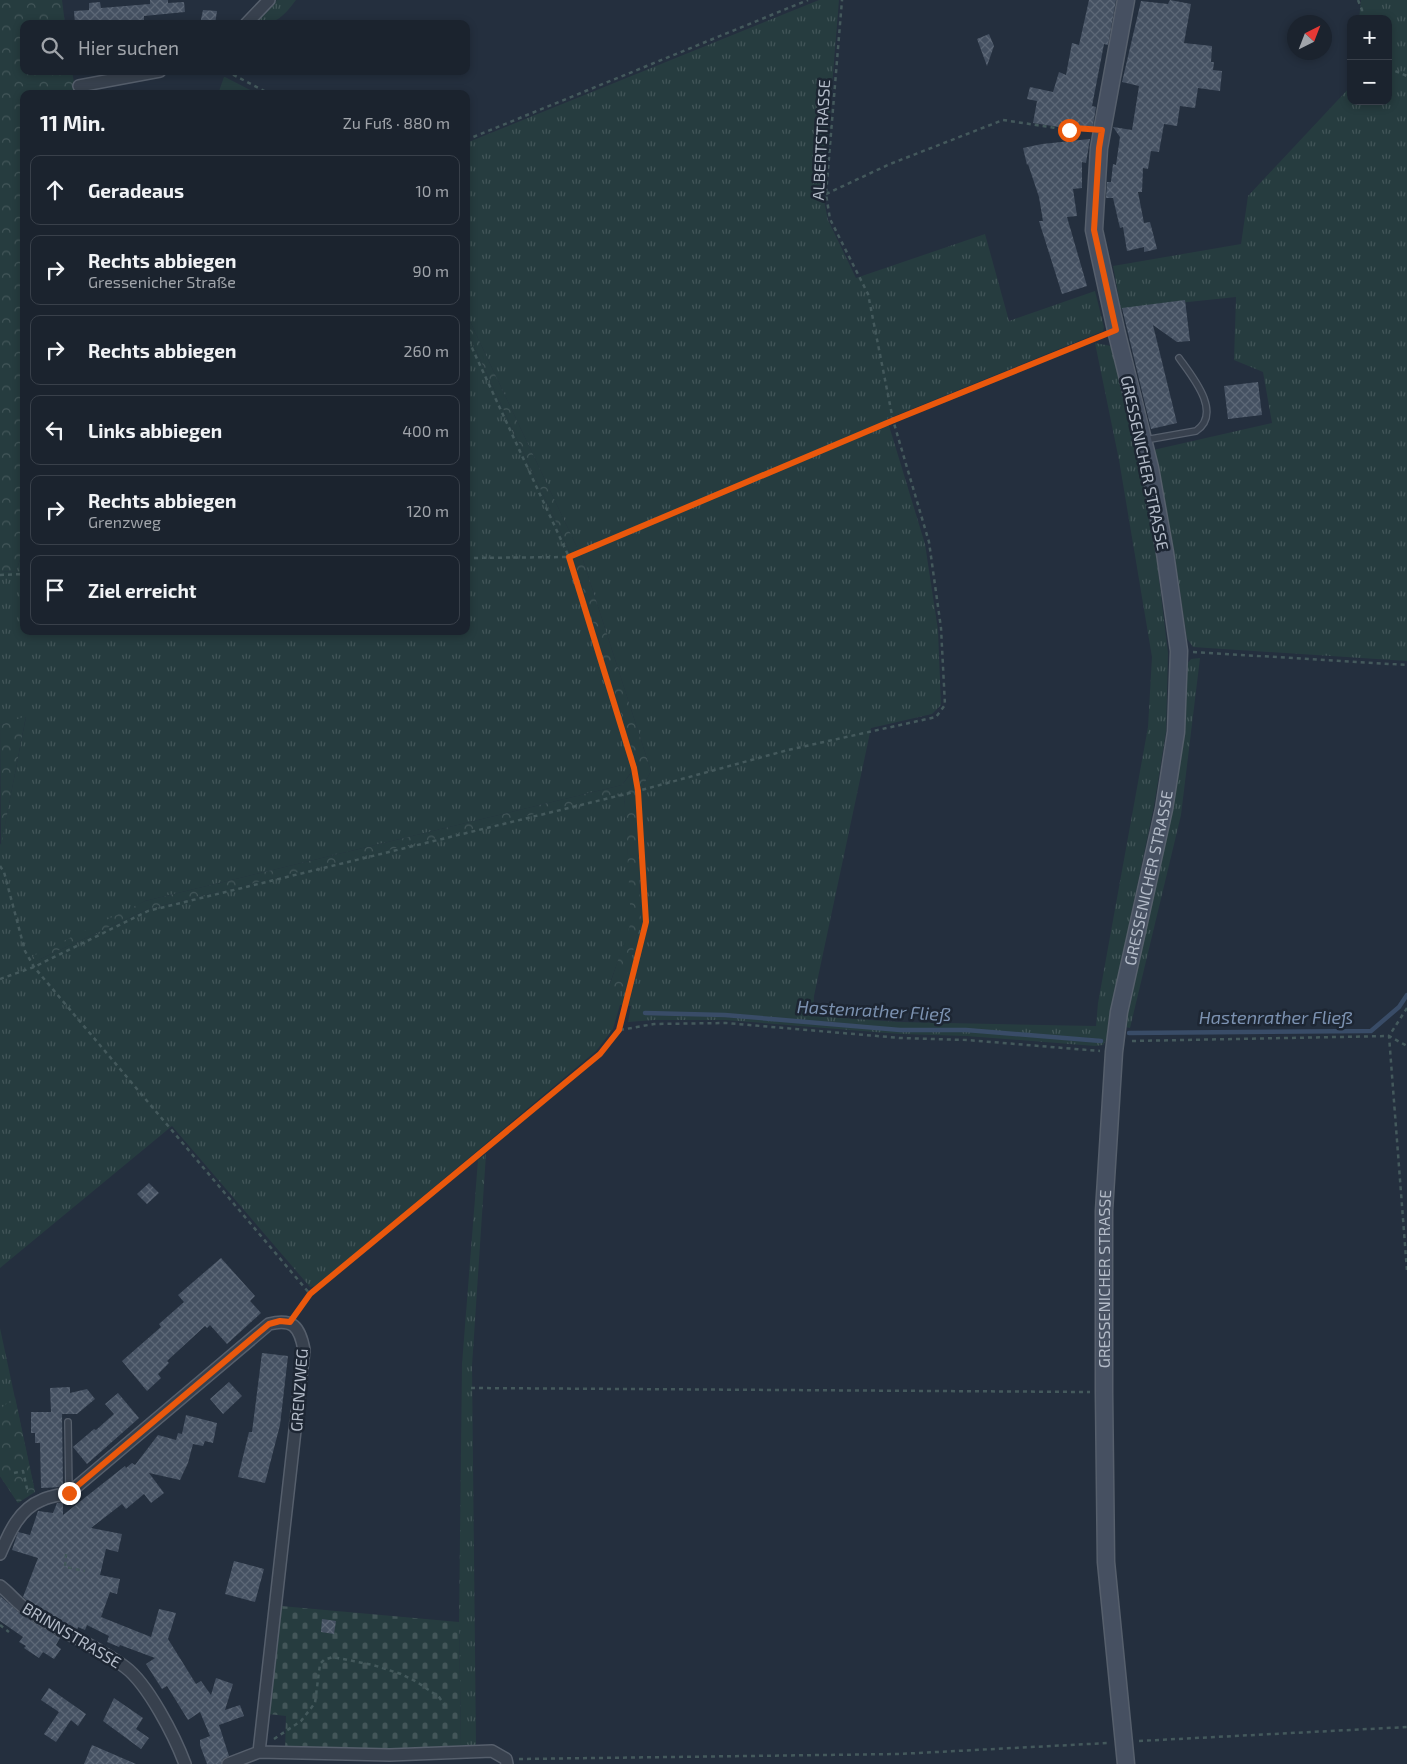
<!DOCTYPE html>
<html lang="de">
<head>
<meta charset="utf-8">
<style>
  :root { --surface:#1b232e; --page:#242b36; --text:#f1f3f6; --muted:#a0a4aa; --line:#39404a }
  body { margin:0; font-family:"Exo 2",sans-serif; background:var(--page); color:var(--text) }
  .controls { position:absolute; right:15px; top:15px; display:grid; overflow:hidden; border-radius:10px; box-shadow:0 2px 8px #0003 }
  .controls button { width:45px; height:45px; display:grid; place-items:center; padding:0; border:0; border-bottom:1px solid var(--line); background:var(--surface); color:var(--text); font:25px sans-serif }
  .compass { position:absolute; left:1287px; top:15px; width:45px; height:45px; border-radius:50%; background:var(--surface); box-shadow:0 2px 8px #0003; rotate:42deg }
  .stop { position:absolute; width:15px; height:15px; margin:-11px; border:4px solid #ea580c; border-radius:50%; background:#fff }
  .stop.end { background:#ea580c; border-color:#fff; box-shadow:0 1px 5px #0008 }
  .list { margin:0; padding:0; list-style:none }
  h2 { display:flex; justify-content:space-between; align-items:center; height:65px; margin:0; padding:0 20px; font-size:21px }
  h2 small { font-size:16px; font-weight:400; color:var(--muted) }
  .list li { display:grid; grid-template-columns:32px 1fr auto; gap:15px; align-items:center; box-sizing:border-box; height:70px; margin:0 10px 10px; padding:0 10px; border:1px solid var(--line); border-radius:10px }
  .list b { display:block; font-size:19px; white-space:nowrap }
  .list p { margin:0; font-size:16px; white-space:nowrap; color:var(--muted) }
  .list em { font-size:16px; font-style:normal; color:var(--muted) }
  .icon { flex:none; width:28px; height:28px; fill:none; stroke:currentColor; stroke-width:2; stroke-linecap:round; stroke-linejoin:round }
  .map { position:relative; flex:none; width:1407px; height:1764px; overflow:hidden }
  .search { position:absolute; background:var(--surface); box-shadow:0 2px 8px #0003; left:20px; top:20px; width:450px; height:55px; display:flex; align-items:center; gap:12px; box-sizing:border-box; padding:0 18px; border-radius:10px; color:var(--muted); font-size:19px }
  .panel { position:absolute; background:var(--surface); box-shadow:0 2px 8px #0003; left:20px; top:90px; width:450px; height:545px; border-radius:10px }
  .map>svg:first-child { display:block }
  .grass { fill:url(#grass-tufts) }
  .forest { fill:url(#forest-crowns) }
  .cemetery { fill:url(#cemetery-stones) }
  .lines { fill:none; stroke-linecap:round; stroke-linejoin:round }
  .stream { stroke:#394c67; stroke-width:4.5 }
  .building { fill:url(#building-cross-hatch) }
  .lane-casing { stroke:#565f6c; stroke-width:8 }
  .street-casing { stroke:#565f6c; stroke-width:14 }
  .secondary-casing { stroke:#565f6c; stroke-width:19 }
  .path { stroke:#44595c; stroke-width:2.5; stroke-dasharray:4 4; stroke-linecap:butt }
  .lane { stroke:#38414e; stroke-width:5.5 }
  .street { stroke:#38414e; stroke-width:11 }
  .secondary { stroke:#465061; stroke-width:16 }
  .route { stroke:#ea580c; stroke-width:6 }
  .labels { text-anchor:middle; stroke-width:5; stroke-linejoin:round; paint-order:stroke }
  .street-label { font-size:16px; fill:#b4bcc9; stroke:#1d2633 }
  .water-label { font-size:18px; font-style:italic; fill:#7c92b1; stroke:#1d2633 }
</style>
</head>
<body>
<div class="map">
<svg width="1407" height="1764" viewBox="0 0 1407 1764">
  <defs>
    <pattern id="grass-tufts" width="24" height="20" patternUnits="userSpaceOnUse" patternTransform="scale(1.25)"><rect width="24" height="20" fill="#263c3f"/><path d="M3 7l-1-3M5 7V3M7 7l1-3M15 17l-1-3M17 17v-4M19 17l1-3" fill="none" stroke="#435659"/></pattern>
    <pattern id="forest-crowns" width="20" height="18" patternUnits="userSpaceOnUse" patternTransform="scale(1.25)"><rect width="20" height="18" fill="#263c3f"/><path d="M2 6a3 3 0 1 1 6 0M12 15a3 3 0 1 1 6 0" fill="none" stroke="#435659"/></pattern>
    <pattern id="cemetery-stones" width="16" height="16" patternUnits="userSpaceOnUse" patternTransform="scale(1.25)"><rect width="16" height="16" fill="#263c3f"/><path d="M2 7V4a2 2 0 0 1 4 0v3zM10 15v-3a2 2 0 0 1 4 0v3z" fill="#435659"/></pattern>
    <pattern id="building-cross-hatch" width="8" height="8" patternUnits="userSpaceOnUse" patternTransform="scale(1.25)"><rect width="8" height="8" fill="#455162"/><path d="M0 0l8 8M0 8l8-8" fill="none" stroke="#5d6877"/></pattern>
  </defs>
  <rect width="100%" height="100%" fill="#242f3e"/>
  <path class="grass" d="M277,0H296C283,17 277,24 255,24Z
    M819,0H839L823,196L828,220L856,278L985,234L1009,321L1095,291L1104,327L1103,331L887,419L925,544L938,630L941,705L932,714L871,728L814,996L813,1016L899,1022L1096,1026L1098,1003L1148,727L1152,657L1119,460L1095,343L1111,346L1137,454L1156,554L1168,653L1166,732L1154,806L1108,1024V1037L1103,1045L1095,1046L967,1036L900,1034L725,1020H654L628,1022L631,1006L620,1005L613,1029L596,1051L316,1286L310,1287L172,1126L0,1268V843L1,845L26,717L0,725V571L16,572L24,547V631H466V329L575,563L637,764L622,785L145,901L36,961L148,909L624,791L632,922L609,986L641,921L636,799L651,771L583,560L466,313V143Z
    M1361,0H1407V661L1193,647L1187,639L1174,552L1159,470L1153,450L1272,423L1263,372L1234,360L1236,297L1121,309L1113,266L1241,244L1248,196L1351,86V101H1388V19H1359Z
    M224,77H225L258,94H218Z
    M1200,658L1181,815L1130,1028L1125,1027L1171,811L1186,665L1191,659Z
    M486,1154L472,1366L476,1747L461,1748L459,1622L462,1364L478,1160Z
    M0,1328L35,1492L25,1468L18,1503L0,1476Z"/>
  <path class="forest" d="M0,0H62L65,24H24V71H72L76,94H24V547L16,572L0,571Z
    M466,313L583,560L651,771L636,799L641,921L623,989L609,987L631,922L624,792L148,909L36,961L33,956L145,901L622,785L637,765L575,563L466,329Z
    M26,716L1,846L0,725Z
    M15,1397L35,1492L18,1503L0,1476V1409Z"/>
  <path class="cemetery" d="M281,1606L459,1622L461,1748L285,1751L286,1716L268,1714Z"/>
  <g class="lines">
    <path class="stream" d="M645,1013L725,1015L900,1030H966L1101,1041
      M1129,1033L1371,1031L1399,1007L1407,995"/>
  </g>
  <path class="building" d="M150,0H168V3L184,2L185,12L144,16V24H75L74,11L89,10V3L100,2L101,8L150,4Z
    M1089,0H1116L1108,45L1104,44L1092,106L1096,107L1092,132L1033,123L1037,101L1027,99L1030,87L1053,92L1059,72L1066,75L1072,43L1079,45Z
    M1170,0L1191,4L1184,43L1212,46L1211,62H1214L1213,70L1222,71L1220,91L1198,88L1195,108L1180,106L1177,126L1164,124L1159,152L1151,151L1148,169L1143,168L1142,192H1138L1144,223L1150,222L1157,249L1144,252V247L1127,251L1123,227L1120,228L1113,198H1106L1107,182H1111L1113,164L1116,165L1120,137L1113,127L1132,130L1139,86L1122,82L1141,1L1168,4Z
    M203,10L217,11L215,24H200Z
    M989,34L994,46L987,66L977,39Z
    M1090,139L1086,163L1082,162V188L1073,189L1077,216L1067,217L1087,286L1062,294L1039,221H1043L1039,197L1028,164L1027,165L1023,148L1042,144Z
    M1185,300L1190,341L1177,342L1153,325L1177,423L1151,429L1122,308Z
    M1258,382L1262,415L1228,419L1224,386Z
    M149,1183L159,1193L147,1204L137,1194Z
    M221,1258L255,1296L250,1301L261,1313L227,1344L210,1325L207,1328L205,1326L167,1361L169,1363L158,1374L161,1378L147,1391L122,1361L161,1327L159,1324L184,1302L178,1295Z
    M262,1353L288,1356L280,1425L265,1483L238,1477L249,1432H252Z
    M229,1382L242,1396L223,1414L210,1399Z
    M70,1387V1393L87,1389L95,1399L77,1414H62L63,1487L41,1488L40,1443H35V1433H31V1412H51L50,1388Z
    M118,1393L139,1418L87,1464L73,1447L94,1429L96,1430L114,1414L105,1404Z
    M186,1415L217,1423L213,1443L205,1441L203,1446L193,1444L188,1463L180,1480L149,1473L164,1493L151,1503L144,1494L126,1509L122,1504L91,1528L122,1534L118,1552L106,1549L100,1575L120,1579L117,1594L110,1592L101,1617L151,1637L159,1609L176,1613L168,1639L196,1684L201,1681L211,1695L216,1678L233,1684L225,1710L240,1705L244,1716L219,1725L229,1756L223,1759L221,1764H207L200,1745V1740L210,1736L200,1712L188,1720L167,1686L162,1689L146,1664L155,1658L120,1645L119,1647L107,1642L109,1636L87,1625L85,1630L78,1627L77,1630L28,1601L23,1597L38,1558L12,1550L18,1532L30,1535L38,1511L53,1513L57,1503L63,1502V1515L125,1466L126,1468L132,1463L135,1465L158,1435L176,1440L178,1433L182,1434Z
    M234,1561L264,1569L255,1602L225,1594Z
    M0,1596L23,1616L60,1638L56,1645L61,1649L54,1659L43,1652L39,1658L24,1648L26,1646L19,1642L23,1637L0,1621Z
    M322,1619L336,1621L334,1634L321,1632Z
    M49,1688L86,1714L78,1726L71,1720L56,1742L44,1734L59,1712L41,1700Z
    M114,1698L143,1718L136,1729L149,1738L141,1749L103,1721Z
    M92,1745L136,1764H84Z"/>
  <g class="lines">
    <g class="lane-casing">
      <path id="lane" d="M1145,440L1196,431C1223,413 1192,376 1179,358
        M68,1422L69,1493"/>
    </g>
    <g class="street-casing">
      <path id="street" d="M246,24L269,0
        M79,86L160,71
        M0,1554C9,1533 19,1509 42,1500C50,1496 60,1495 69,1493L269,1324C293,1318 300,1327 304,1350L259,1752
        M0,1586C11,1594 19,1606 32,1613C61,1633 96,1645 125,1667C148,1684 175,1737 185,1764
        M228,1764L259,1752L390,1755L492,1751L506,1759L507,1764"/>
    </g>
    <g class="secondary-casing">
      <g id="secondary">
        <path id="s1" d="M1126,1764L1106,1562L1104,1392V1211L1114,1052L1119,1012L1164,809L1176,732L1179,651L1165,553L1150,468L1116,330L1094,230L1099,148L1126,0"/>
      </g>
    </g>
    <path class="path" d="M1358,0L1362,10V19
      M1388,68L1407,76
      M226,71L270,94
      M466,140L808,0
      M826,194L890,164L1003,120L1069,130L1075,128L1088,129
      M466,558L569,557L893,420L1103,336
      M0,575L24,574
      M1193,652L1407,665
      M0,866L4,872L25,951L34,967L310,1294
      M0,979L34,967L148,911L638,791L788,750L936,717L945,705L941,628L929,542L893,420L868,294L830,219L826,194L842,0
      M1407,1008L1389,1036L1407,1271
      M620,1030L654,1024L726,1023L900,1038L967,1040L1100,1051
      M1132,1041L1389,1036L1407,1046
      M297,1313L310,1294L600,1054L619,1030L647,922L638,791L634,767L569,557L466,335
      M471,1388L1090,1392
      M14,1473L23,1471L28,1493
      M66,1554L65,1567L85,1571
      M0,1625L9,1632
      M274,1739L301,1721L315,1703L320,1664L324,1660L333,1657L373,1665L401,1674L417,1682L439,1697L446,1707
      M1139,1741L1407,1727
      M519,1759L899,1754L1108,1743"/>
    <use href="#lane" class="lane"/>
    <use href="#street" class="street"/>
    <use href="#secondary" class="secondary"/>
  </g>
  <g class="lines">
    <path class="route" d="M69,1493L269,1324L280,1321L290,1322L310,1294L600,1054L619,1030L646,922L638,791L634,768L569,557L894,420L1116,330L1094,230L1099,148L1102,130L1074,128L1069,130"/>
  </g>
  <g class="labels">
    <g class="street-label">
      <text transform="translate(821 140) rotate(-87)" y="6">ALBERTSTRASSE</text>
      <text transform="translate(1145 463) rotate(78)" y="6">GRESSENICHER STRASSE</text>
      <text dy="6" stroke="none"><textPath href="#s1" startOffset="891">GRESSENICHER STRASSE</textPath></text>
      <text dy="6" stroke="none"><textPath href="#s1" startOffset="486">GRESSENICHER STRASSE</textPath></text>
      <text transform="translate(299 1390) rotate(-86)" y="6">GRENZWEG</text>
      <text transform="translate(72 1635) rotate(31)" y="6">BRINNSTRASSE</text>
    </g>
    <g class="water-label">
      <text transform="translate(874 1011) rotate(3)" y="6">Hastenrather Fließ</text>
      <text x="1276" y="1024">Hastenrather Fließ</text>
    </g>
  </g>
</svg>
<div class="controls">
<button>+</button>
<button>−</button>
</div>
<svg class="compass" viewBox="-18 -18 36 36"><path d="M0-13l5 13h-10z" fill="#e53935"/><path d="M0 13l5-13h-10z" fill="#a0a4aa"/></svg>
<div class="stop" style="left:1069px;top:130px"></div>
<div class="stop end" style="left:69px;top:1493px"></div>
<div class="search"><svg class="icon" aria-label="search" viewBox="0 0 24 24"><circle cx="10" cy="10" r="6"/><path d="M15 15l6 6"/></svg>Hier suchen</div>
<section class="panel">
<h2>11 Min.<small>Zu Fuß · 880 m</small></h2>
<ul class="list">
<li><svg class="icon" aria-label="ahead" viewBox="0 0 24 24"><path d="M12 20V5M6 11l6-6 6 6"/></svg><div><b>Geradeaus</b></div><em>10 m</em></li>
<li><svg class="icon" aria-label="right" viewBox="0 0 24 24"><path d="M7 20v-9h11M14 6l5 5-5 5"/></svg><div><b>Rechts abbiegen</b><p>Gressenicher Straße</p></div><em>90 m</em></li>
<li><svg class="icon" aria-label="right" viewBox="0 0 24 24"><path d="M7 20v-9h11M14 6l5 5-5 5"/></svg><div><b>Rechts abbiegen</b></div><em>260 m</em></li>
<li><svg class="icon" aria-label="left" viewBox="0 0 24 24"><path d="M17 20v-9H6M10 6l-5 5 5 5"/></svg><div><b>Links abbiegen</b></div><em>400 m</em></li>
<li><svg class="icon" aria-label="right" viewBox="0 0 24 24"><path d="M7 20v-9h11M14 6l5 5-5 5"/></svg><div><b>Rechts abbiegen</b><p>Grenzweg</p></div><em>120 m</em></li>
<li><svg class="icon" aria-label="arrive" viewBox="0 0 24 24"><path d="M6 21V4h12l-3 4 3 4H6"/></svg><div><b>Ziel erreicht</b></div></li>
</ul>
</section>
</div>
</body>
</html>
